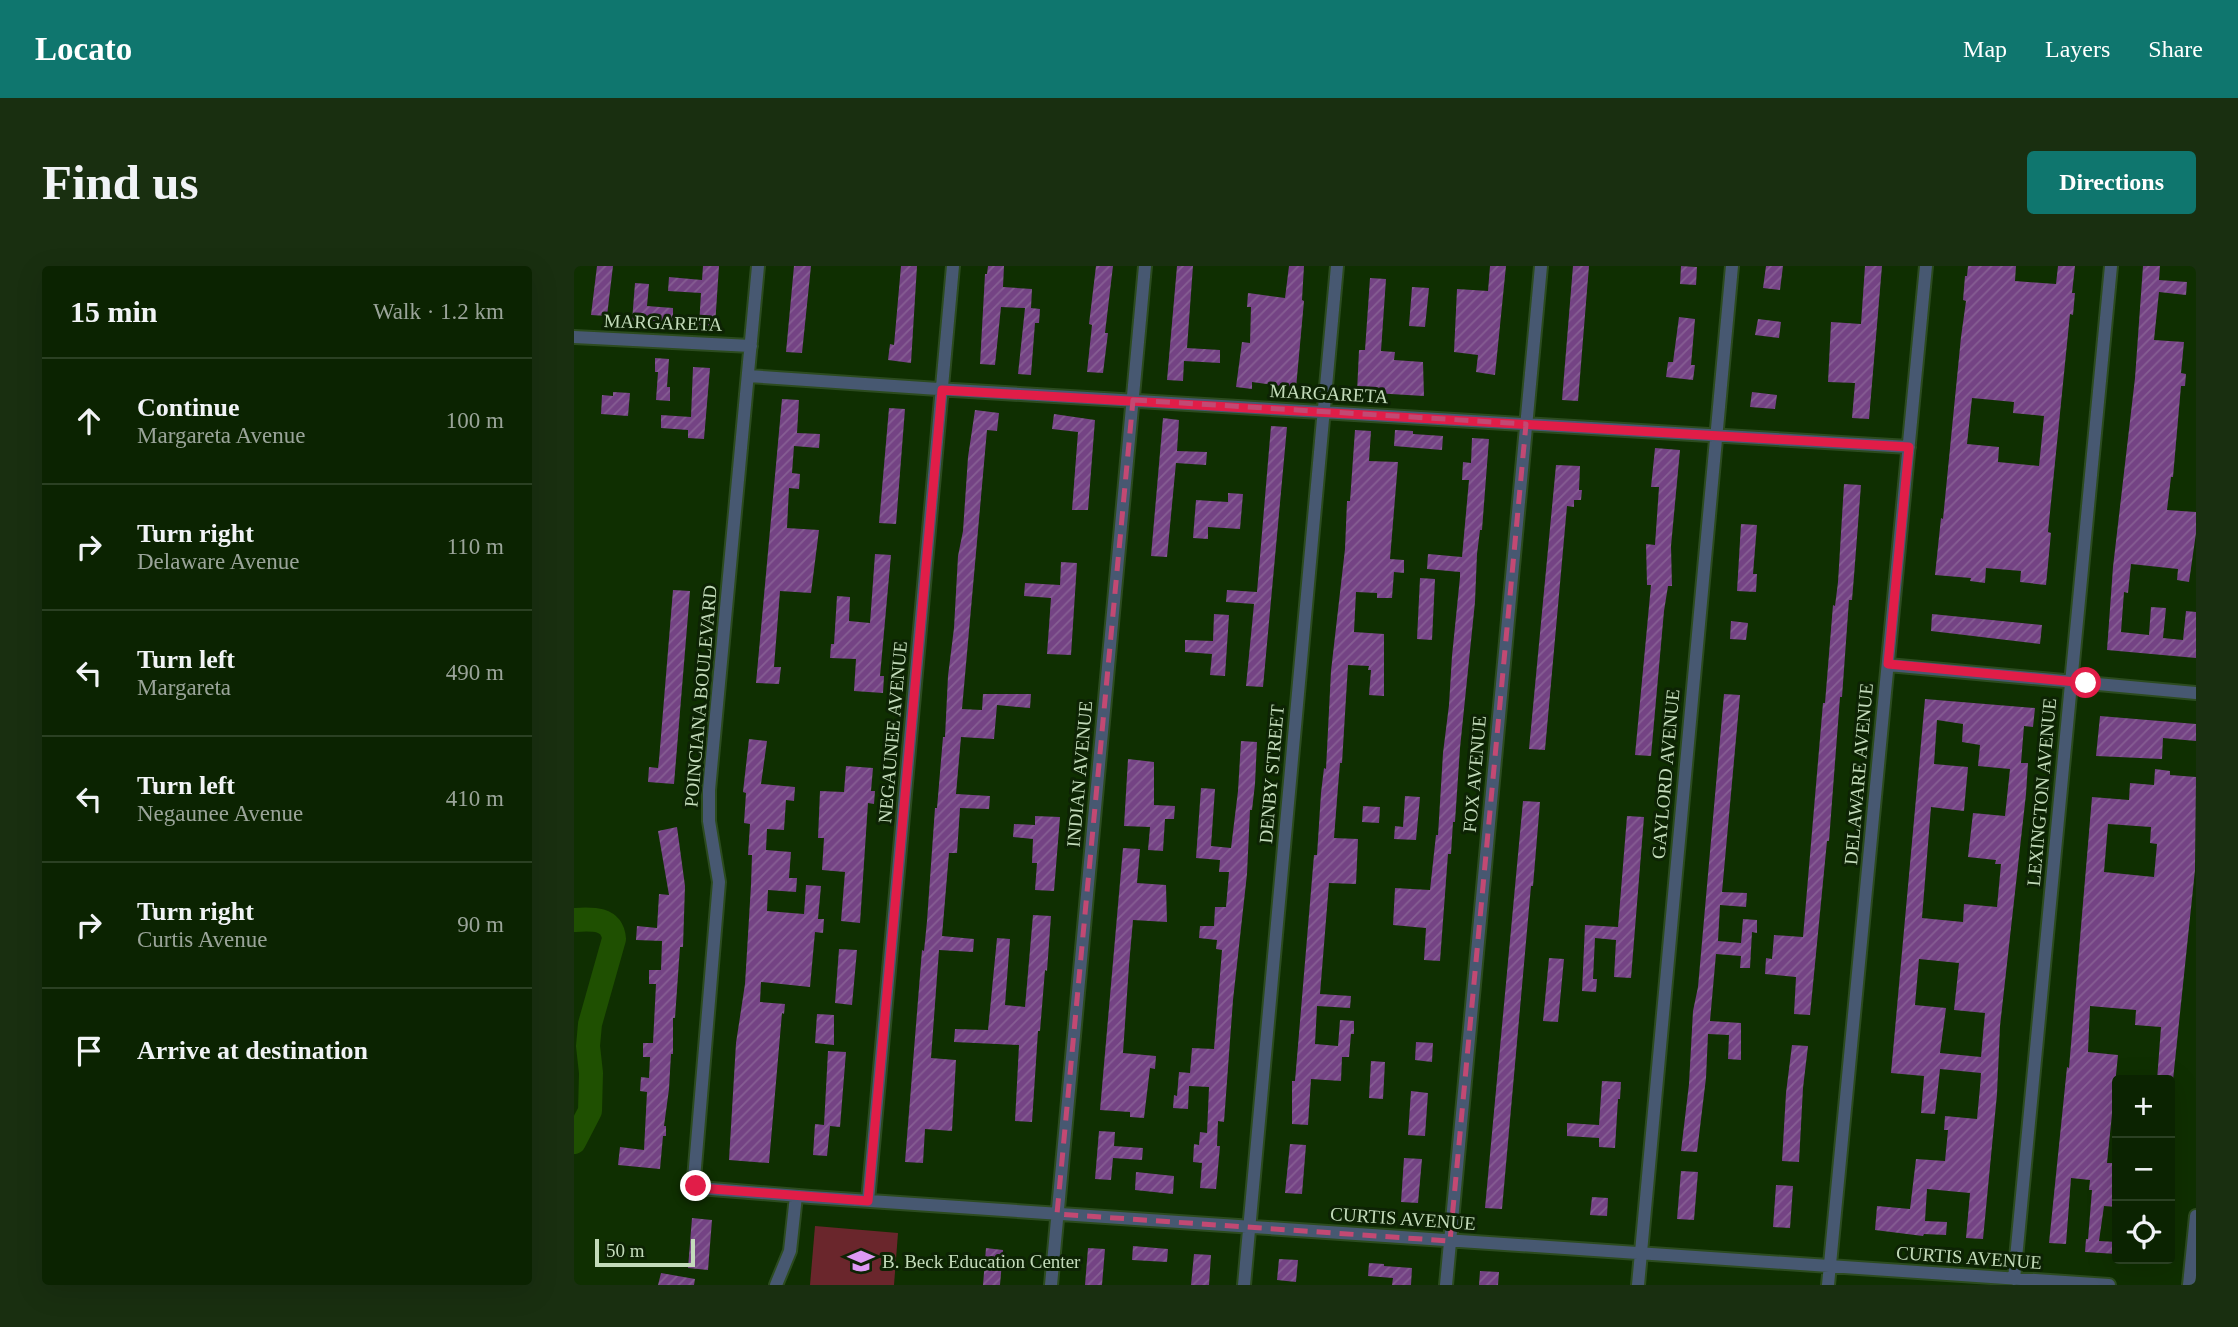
<!DOCTYPE html>
<html lang="en">
<head>
<meta charset="utf-8">
<style>
  :root { --surface:#0b2301; --page:#192f10; --text:#f1f3f6; --muted:#9aa499; --line:#2b4023; --accent:#0f766e }
  body { margin:0; font-family:"Times New Roman",serif; background:var(--page); color:var(--text) }
  .controls { position:absolute; right:21px; bottom:21px; display:grid; overflow:hidden; border-radius:7px; box-shadow:0 7px 28px #0002 }
  .controls button { width:63px; height:63px; display:grid; place-items:center; padding:0; border:0; border-bottom:2px solid var(--line); background:var(--surface); color:var(--text); font:35px sans-serif }
  .scale { position:absolute; left:21px; bottom:18px; width:100px; box-sizing:border-box; padding-left:7px; border:4px solid #c3dbba; border-top:0; font-size:19px; line-height:24px; white-space:nowrap; color:#c3dbba; -webkit-text-stroke:5px #0d2304; paint-order:stroke }
  .stop { position:absolute; width:21px; height:21px; margin:-16px; border:5px solid #e11d48; border-radius:50%; background:#fff }
  .stop.end { background:#e11d48; border-color:#fff; box-shadow:0 2px 7px #0008 }
  .list { margin:0; padding:0; list-style:none }
  h2 { display:flex; justify-content:space-between; align-items:center; height:91px; margin:0; padding:0 28px; font-size:30px }
  h2 small { font-size:23px; font-weight:400; color:var(--muted) }
  .list li { display:grid; grid-template-columns:46px 1fr auto; gap:21px; align-items:center; box-sizing:border-box; height:126px; padding:0 28px; border-top:2px solid var(--line) }
  .list b { display:block; font-size:26px; white-space:nowrap }
  .list p { margin:0; font-size:23px; white-space:nowrap; color:var(--muted) }
  .list em { font-size:23px; font-style:normal; color:var(--muted) }
  .icon { flex:none; width:38px; height:38px; fill:none; stroke:currentColor; stroke-width:2; stroke-linecap:round; stroke-linejoin:round }
  .map { position:relative; flex:none; width:1622px; height:1019px; overflow:hidden; border-radius:7px }
  header { display:flex; align-items:center; gap:42px; box-sizing:border-box; height:98px; padding:0 35px; background:var(--accent); color:#fff }
  header strong { font-size:33px }
  nav { display:flex; gap:38px; margin-inline-start:auto; font-size:24px }
  .intro { display:flex; align-items:center; justify-content:space-between; box-sizing:border-box; height:168px; padding:0 42px }
  h1 { margin:0; font-size:49px }
  .button { padding:18px 32px; border-radius:7px; background:var(--accent); color:#fff; font-size:24px; font-weight:700 }
  main { display:flex; gap:42px; padding:0 42px }
  aside { flex:1; background:var(--surface); border-radius:7px; box-shadow:0 7px 28px #0002 }
  .map>svg:first-child { display:block }
  .pitch { fill:#6a262c }
  .lines { fill:none; stroke-linecap:round; stroke-linejoin:round }
  .river { stroke:#1f5001; stroke-width:24 }
  .building { fill:url(#building-hatch); fill-rule:evenodd }
  .street-casing { stroke:#2c4b1f; stroke-width:16 }
  .street { stroke:#475871; stroke-width:12 }
  .route { stroke:#e11d48; stroke-width:9 }
  .marked { fill:none; stroke:#c24973; stroke-width:5; stroke-dasharray:14 9; stroke-linejoin:round }
  .labels { text-anchor:middle; stroke-width:6; stroke-linejoin:round; paint-order:stroke }
  .street-label { font-size:19px; fill:#c3dbba; stroke:#0d2304 }
  .poi-label { font-size:19px; fill:#c3dbba; stroke:#0d2304; text-anchor:start }
</style>
</head>
<body>
<header>
<strong>Locato</strong>
<nav><a>Map</a><a>Layers</a><a>Share</a></nav>
</header>
<div class="intro"><h1>Find us</h1><a class="button">Directions</a></div>
<main>
<aside>
<h2>15 min<small>Walk · 1.2 km</small></h2>
<ul class="list">
<li><svg class="icon" aria-label="ahead" viewBox="0 0 24 24"><path d="M12 20V5M6 11l6-6 6 6"/></svg><div><b>Continue</b><p>Margareta Avenue</p></div><em>100 m</em></li>
<li><svg class="icon" aria-label="right" viewBox="0 0 24 24"><path d="M7 20v-9h11M14 6l5 5-5 5"/></svg><div><b>Turn right</b><p>Delaware Avenue</p></div><em>110 m</em></li>
<li><svg class="icon" aria-label="left" viewBox="0 0 24 24"><path d="M17 20v-9H6M10 6l-5 5 5 5"/></svg><div><b>Turn left</b><p>Margareta</p></div><em>490 m</em></li>
<li><svg class="icon" aria-label="left" viewBox="0 0 24 24"><path d="M17 20v-9H6M10 6l-5 5 5 5"/></svg><div><b>Turn left</b><p>Negaunee Avenue</p></div><em>410 m</em></li>
<li><svg class="icon" aria-label="right" viewBox="0 0 24 24"><path d="M7 20v-9h11M14 6l5 5-5 5"/></svg><div><b>Turn right</b><p>Curtis Avenue</p></div><em>90 m</em></li>
<li><svg class="icon" aria-label="arrive" viewBox="0 0 24 24"><path d="M6 21V4h12l-3 4 3 4H6"/></svg><div><b>Arrive at destination</b></div></li>
</ul>
</aside>
<div class="map">
<svg width="1622" height="1019" viewBox="0 0 1622 1019">
  <defs>
    <pattern id="building-hatch" width="6" height="6" patternUnits="userSpaceOnUse" patternTransform="scale(1.75)"><rect width="6" height="6" fill="#744384"/><path d="M-1 1l2-2M0 6l6-6M5 7l2-2" fill="none" stroke="#865e93"/></pattern>
  </defs>
  <rect width="100%" height="100%" fill="#0f2f01"/>
  <path class="pitch" d="M241,960L324,967L320,1019H236Z"/>
  <g class="lines">
    <path class="river" d="M0,654C17,653 38,651 40,673L16,758L14,780L17,807L16,845L0,876"/>
  </g>
  <path class="building" d="M23,0H39L33,50L17,49Z
    M129,0H145L141,60L125,59L127,27L94,25L95,11L128,14Z
    M220,0H237L228,87L212,86Z
    M327,0H343L337,97L314,94L316,78L320,79Z
    M414,0H430L429,21L458,23L457,42L466,43L465,57H461L457,109L444,108L451,42L427,41L421,99L406,98L411,8H413Z
    M522,0H539L531,67H534L529,107L513,106L518,59L515,58Z
    M603,0H619L613,82L646,84V97L610,95L609,115L593,114Z
    M715,0H730L728,34L730,35L722,122L678,116V123L662,121L668,76L676,77L677,41H673L674,27L711,32Z
    M916,0H932L921,109L902,106L904,89L880,86L883,23L914,25Z
    M999,0H1015L1004,135L988,134Z
    M1107,0L1123,1L1122,19L1106,18Z
    M1192,0H1209L1206,24L1189,22Z
    M1291,0H1308L1295,153L1278,152L1281,117L1254,116L1257,56L1287,58Z
    M1394,0H1442L1441,15L1482,18L1484,0H1501L1498,27H1501L1499,49L1496,48L1474,266L1477,267L1472,319L1446,316L1447,305L1412,302L1411,317L1396,315L1397,312L1361,309L1367,252L1369,253L1387,71L1392,35L1389,34L1391,10H1393ZM1398,132L1440,136L1439,147L1470,150L1465,200L1424,196L1425,181L1393,178Z
    M1569,0H1586L1585,14L1613,16L1612,29L1585,26L1580,74L1610,76L1607,107L1612,108L1611,120H1607L1599,211H1597L1593,244L1622,246V267L1615,316L1603,314L1604,303L1557,298L1554,327L1550,326L1547,366L1575,369L1577,341L1592,342L1589,372L1609,374L1612,345L1622,346V392L1533,384L1539,301L1561,112Z
    M796,12L812,13L807,85L821,86L820,94L849,96L850,130L783,126L785,84H791Z
    M61,17L75,18L73,40L99,42V56L58,55Z
    M838,21L855,22L851,61L835,60Z
    M1105,51L1121,53L1117,99H1121L1119,114L1092,111L1094,96H1099Z
    M1184,53L1207,56L1205,72L1181,69Z
    M81,92L95,93L93,121H96V135L82,134L84,106H81Z
    M119,101L136,102L130,173L114,172V164L87,162V149L117,151Z
    M39,126L56,127L54,150L27,148L28,129L39,130Z
    M1178,126L1203,129L1201,143L1176,141Z
    M208,133L225,134L223,167L246,168L245,182L220,180L218,207L226,208L225,223L215,222L213,262L245,264L237,327L206,325L200,401H207L205,418L182,417Z
    M315,142L331,143L322,258L305,257Z
    M401,144L425,147L423,165L413,164L388,443L408,444L409,428H457L456,442L423,439L420,473L387,471L382,528L416,530L415,543L386,542L383,587H375L368,670L400,673L399,686L365,684L357,792L382,794L378,865L351,863L349,897L331,896L348,684L350,685L353,655L361,542H363L369,471H371L374,410L380,362L384,290L389,265L394,191Z
    M480,148L521,154L514,244H498L504,166L478,163Z
    M589,152L605,154L603,185L633,186L632,199L602,197L593,291L577,290Z
    M697,160L713,161L689,421L672,420L680,338L652,336L653,324L683,326Z
    M781,164L797,165L795,195L824,196L816,293L830,294V307L820,306L818,332H803V327L782,326L780,366L810,368V430L795,429L797,404H794L795,400L774,399L768,497H766L764,521L760,572L784,573L782,618L755,617L746,728L777,730L776,742L743,740L741,778L764,780L766,754L780,755V768H777L775,791H768L767,815L737,813L734,859L718,858V815H721L740,589H743L747,527L750,502L752,503L757,405L771,283L773,235H776Z
    M821,164L839,165V168L869,170L868,184L820,180Z
    M898,172L915,173L908,264H906L903,288L901,336L886,482L881,556H879L877,588H874L866,695L850,694L852,662L819,659L821,622L856,624L862,569H864L869,487L875,439L878,390L886,311V306L853,303L854,288L888,291L895,214H888L889,196L897,197Z
    M1081,182L1106,184L1097,280L1098,320H1094L1090,345L1077,490L1061,489L1077,319H1073L1072,278L1081,279L1085,221H1077Z
    M982,199L1006,200L1005,224H1008L1007,234H1000V241L993,240L971,484L955,483Z
    M1270,218L1287,219L1280,310L1278,334H1275L1268,431H1266L1255,575H1253L1236,749L1220,748L1222,711L1191,708L1192,692L1198,693L1200,669L1229,671L1249,437H1251L1259,339L1261,340L1264,316Z
    M654,227L669,228L666,263L634,261V273L619,272L622,234L654,236Z
    M1167,258L1183,259L1179,308H1183L1182,326L1163,325Z
    M301,288L317,289L306,410H310L309,427L280,425L282,393L256,392L257,378H260L263,330L276,331L275,355L296,357Z
    M487,296L503,297L497,389L473,388L477,332L450,330L451,317L486,319Z
    M846,312L861,313L858,374L843,373Z
    M99,324L116,325L100,518L74,516L75,501L84,502L85,494Z
    M640,348L655,349L651,410L636,409L638,388L611,386V374L639,375Z
    M1358,348L1468,359L1466,378L1357,365Z
    M1157,355L1174,357L1172,374L1156,373Z
    M1150,428L1166,429L1148,626L1173,627L1172,641L1146,639L1144,675L1167,677L1169,653L1183,654V667L1178,666L1176,702H1166L1167,690L1142,688L1136,755L1167,757V794L1154,793L1155,769L1134,768L1132,812L1123,886L1107,885L1115,818L1119,745L1124,721Z
    M1351,433L1461,442L1459,461L1450,460L1447,497H1454L1452,528L1426,760L1423,828L1409,973L1392,972L1396,927L1353,923L1351,955L1373,956L1372,969L1350,968L1349,970L1301,964L1303,940L1336,943L1342,893L1371,895L1374,864H1370L1371,850L1403,853L1406,821L1407,807L1366,803L1361,848L1347,847L1350,810L1317,807ZM1363,454L1389,458L1388,476L1406,479L1404,500L1436,503L1431,550L1399,547L1394,591L1422,594L1421,598H1427L1423,641L1390,638L1389,656L1348,652L1357,541L1390,545L1391,533L1394,501L1360,498ZM1345,693L1385,697L1380,744L1411,747L1407,791L1366,787L1372,742L1341,739Z
    M1526,450L1622,458V475L1589,472L1588,493L1522,490Z
    M175,473L193,475L187,518L221,521L220,535L212,534L210,564L193,563L192,584L217,586L215,612H223L222,626L194,624L193,645L230,648L232,619L247,620L244,653H250L249,667L241,666L236,721L187,716L186,736L211,738L210,748L208,747L195,897L155,894L162,777L171,718L177,619L178,589H174L176,558L170,557L172,527L169,526Z
    M667,475L683,476L681,518L678,544H676L673,608L659,734L650,856L644,855L643,880H646L642,923L626,922L628,897L619,896L620,878L625,879L626,866L633,867L635,821L615,820L614,843L599,842L600,829L603,830L605,806L616,807L618,782L640,783L648,684L642,683L643,674L625,672L626,660H640L641,641H652L655,606H645L646,594L622,592L627,522L641,523L637,580L657,582L664,525Z
    M554,493L580,496V539L601,540L600,553H591L589,585L574,584L576,561L550,560Z
    M272,500L299,502L297,525H301L300,538L294,537L286,657L267,655L271,606L248,604L250,572H244L246,525L270,526Z
    M1581,503L1596,505V509L1622,511L1621,604L1599,814H1583L1587,761L1561,759L1562,744L1516,740L1514,786L1544,789L1533,897H1543V941L1530,940L1525,975L1543,976V988L1511,986L1512,973H1514L1518,924H1515L1516,914L1497,912L1492,978L1475,977L1493,801L1495,802L1518,531L1555,534L1556,517L1580,519ZM1534,558L1577,561L1576,577L1583,578L1580,611L1530,606Z
    M831,530L846,531L842,574L820,573L821,560L829,561Z
    M949,535L966,536L959,620H957L928,943L911,942Z
    M789,540L806,541L805,557L788,556Z
    M461,550L486,551L480,625L461,624L463,597H458L459,573L439,571L440,558L461,559Z
    M1053,550L1070,551L1057,712L1040,711L1042,674L1021,672L1019,713H1023L1022,726L1008,725L1011,659L1044,661Z
    M103,561L111,620L109,681H106L101,752H99V788H97L95,823L90,860H92V870H89L86,903L44,899L46,881L70,884L73,826L66,825L67,811L75,812L76,791H69V777H79L82,718H75V704H87L88,675L62,674L63,660L83,662L85,628L95,629L84,565Z
    M549,582L566,583L563,617L592,619L593,656L559,654L555,699L549,787L582,790L581,803L576,802L570,852L556,851V846L526,844Z
    M459,649L477,650L473,705L471,704L466,765H464L458,856L441,855L445,779L380,776L381,763L414,764L423,672L436,673L431,739L451,741Z
    M265,683L283,684L278,739L261,737Z
    M975,692L990,693L984,756L969,755Z
    M243,748L260,749V779L241,777Z
    M842,776L859,777L858,796L841,794Z
    M1218,779L1234,780L1229,822L1225,896L1208,895L1212,827Z
    M254,785L272,786L266,861L256,860L253,890L239,889L241,858L250,859Z
    M797,795L811,796L809,833L795,832Z
    M1028,815L1047,816L1046,833H1044L1041,882L1025,881V872L993,870V857L1025,859Z
    M837,825L854,827L851,870L834,869Z
    M525,865L541,866L540,880L569,882L568,894L539,892L537,914L521,913Z
    M716,878L732,879L728,928L711,927Z
    M830,892L848,893L844,937L827,936Z
    M1107,905L1124,906L1120,954L1103,953Z
    M562,906L600,910L599,928L561,924Z
    M1202,919L1219,920L1216,962L1199,961Z
    M1018,931L1034,932L1033,950L1016,949Z
    M118,952L138,954L134,1004L114,1002Z
    M559,980L594,983L593,996L558,994Z
    M412,982L429,984L426,1019H409Z
    M514,982L531,983L528,1019H511Z
    M620,988L637,989L635,1019H617Z
    M705,993L724,994L722,1016L703,1014Z
    M795,997L810,998V1000L838,1002L837,1019H818L819,1012L794,1010Z
    M906,1005L925,1006L924,1019H905Z
    M87,1007L121,1013L120,1019H84Z"/>
  <g class="lines">
    <g class="street-casing">
      <path id="street" d="M184,0L135,524V555L145,616L120,913L122,920L125,922L237,931L1535,1019
        M0,71L177,80
        M174,110L379,124L1335,181
        M1314,399L1622,427
        M294,935L379,0
        M1440,1013L1537,0
        M202,1019L216,985L222,930
        M477,1019L571,0
        M670,1019L763,0
        M872,1019L967,0
        M1064,1019L1158,0
        M1254,1019L1352,0
        M1615,1019L1622,950"/>
    </g>
    <use href="#street" class="street"/>
  </g>
  <g class="lines">
    <path class="route" d="M122,920L125,922L294,935L368,124L1335,181L1314,398L1512,417"/>
  </g>
  <path class="marked" d="M559,134L952,158L876,975L483,948Z"/>
  <defs>
    <g id="school-bare" transform="scale(2.1)"><path d="M0-5L7-2L0 1L-7-2ZM-4 1L0 2.5L4 1V4Q0 6-4 4Z" fill="#dd99f4" stroke="#0d2304" stroke-width="2.5" paint-order="stroke"/></g>
  </defs>
  <g fill-rule="evenodd">
    <use href="#school-bare" x="287" y="995"/>
  </g>
  <g class="labels">
    <g class="street-label">
      <text transform="translate(89 56) rotate(2)" y="7">MARGARETA</text>
      <text transform="translate(755 127) rotate(3)" y="7">MARGARETA</text>
      <text transform="translate(126 430) rotate(-85)" y="7">POINCIANA BOULEVARD</text>
      <text transform="translate(318 466) rotate(-85)" y="7">NEGAUNEE AVENUE</text>
      <text transform="translate(505 508) rotate(-85)" y="7">INDIAN AVENUE</text>
      <text transform="translate(697 508) rotate(-85)" y="7">DENBY STREET</text>
      <text transform="translate(900 508) rotate(-85)" y="7">FOX AVENUE</text>
      <text transform="translate(1091 508) rotate(-85)" y="7">GAYLORD AVENUE</text>
      <text transform="translate(1284 508) rotate(-85)" y="7">DELAWARE AVENUE</text>
      <text transform="translate(1467 526) rotate(-85)" y="7">LEXINGTON AVENUE</text>
      <text transform="translate(829 952) rotate(4)" y="7">CURTIS AVENUE</text>
      <text transform="translate(1395 991) rotate(4)" y="7">CURTIS AVENUE</text>
    </g>
    <g class="poi-label">
      <text x="308" y="1002">B. Beck Education Center</text>
    </g>
  </g>
</svg>
<div class="controls">
<button>+</button>
<button>−</button>
<button><svg class="icon" aria-label="locate" viewBox="0 0 24 24"><circle cx="12" cy="12" r="6"/><path d="M12 2v4M12 18v4M2 12h4M18 12h4"/></svg></button>
</div>
<div class="scale">50 m</div>
<div class="stop" style="left:1512px;top:417px"></div>
<div class="stop end" style="left:122px;top:920px"></div>
</div>
</main>
</body>
</html>
